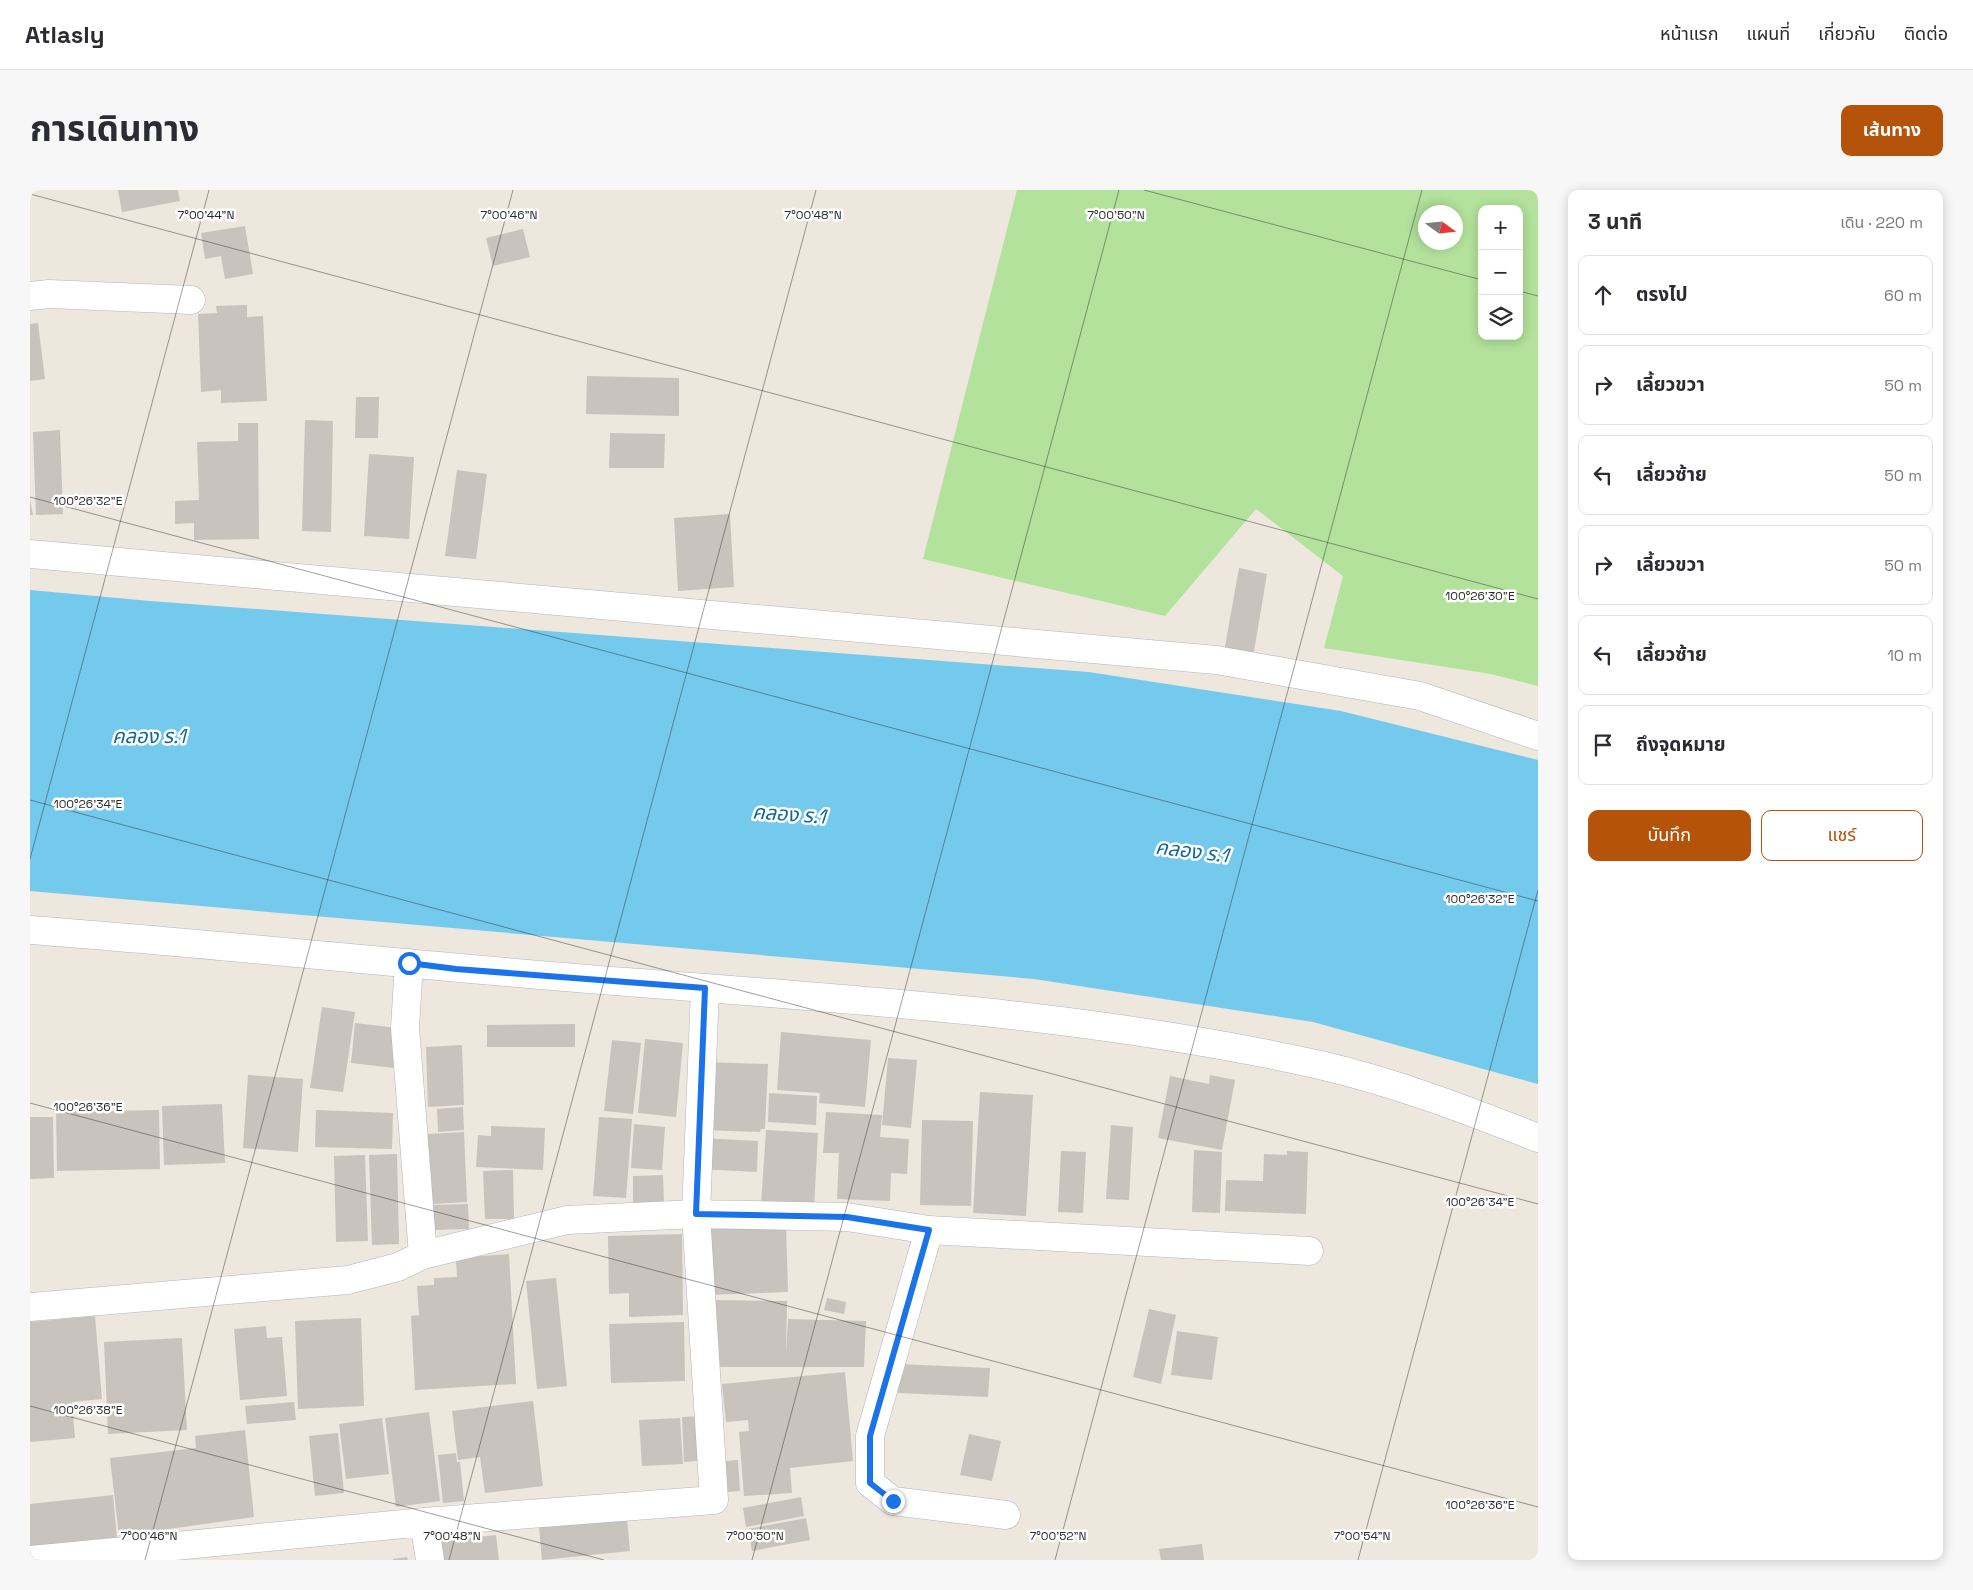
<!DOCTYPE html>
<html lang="th">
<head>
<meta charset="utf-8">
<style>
  :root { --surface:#fff; --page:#f7f7f7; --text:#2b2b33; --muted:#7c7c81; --line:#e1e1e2; --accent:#b45309 }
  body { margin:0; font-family:"Space Grotesk","Noto Sans Thai",sans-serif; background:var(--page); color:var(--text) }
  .controls { position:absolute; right:15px; top:15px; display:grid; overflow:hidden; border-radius:10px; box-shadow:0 2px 12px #0003 }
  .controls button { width:45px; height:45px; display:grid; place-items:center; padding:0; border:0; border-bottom:1px solid var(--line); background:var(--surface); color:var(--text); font:25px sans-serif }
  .compass { position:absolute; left:1388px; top:15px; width:45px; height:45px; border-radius:50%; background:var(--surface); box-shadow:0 2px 12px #0003; rotate:105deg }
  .stop { position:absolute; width:15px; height:15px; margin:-11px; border:4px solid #1a73e8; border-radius:50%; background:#fff }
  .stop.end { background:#1a73e8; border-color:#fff; box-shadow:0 1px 5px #0008 }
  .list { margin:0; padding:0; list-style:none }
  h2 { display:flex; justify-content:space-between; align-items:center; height:65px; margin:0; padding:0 20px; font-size:21px }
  h2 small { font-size:16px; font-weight:400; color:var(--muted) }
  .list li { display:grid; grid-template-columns:32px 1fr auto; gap:15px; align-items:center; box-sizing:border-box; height:80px; margin:0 10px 10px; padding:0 10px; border:1px solid var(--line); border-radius:10px }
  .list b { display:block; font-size:19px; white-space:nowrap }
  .list em { font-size:16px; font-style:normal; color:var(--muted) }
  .actions { display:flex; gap:10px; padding:15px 20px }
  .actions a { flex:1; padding:11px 0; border:1px solid var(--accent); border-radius:10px; text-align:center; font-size:18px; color:var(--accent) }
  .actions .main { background:var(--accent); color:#fff }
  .icon { flex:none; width:28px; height:28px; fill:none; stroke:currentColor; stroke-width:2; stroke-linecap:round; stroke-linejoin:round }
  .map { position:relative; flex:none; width:1508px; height:1370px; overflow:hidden; border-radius:10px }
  header { display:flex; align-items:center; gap:30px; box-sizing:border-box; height:70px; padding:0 25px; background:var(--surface); border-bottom:1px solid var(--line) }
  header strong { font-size:24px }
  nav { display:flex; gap:28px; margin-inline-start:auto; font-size:18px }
  .intro { display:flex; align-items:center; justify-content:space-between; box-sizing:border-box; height:120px; padding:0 30px }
  h1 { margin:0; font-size:35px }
  .button { padding:12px 22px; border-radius:10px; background:var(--accent); color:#fff; font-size:18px; font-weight:700 }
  main { display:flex; gap:30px; padding:0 30px }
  aside { flex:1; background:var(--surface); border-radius:10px; box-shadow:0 2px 12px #0003 }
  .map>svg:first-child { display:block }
  .green { fill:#b2e29b; fill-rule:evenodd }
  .water { fill:#73caed }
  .building { fill:#c8c3bd }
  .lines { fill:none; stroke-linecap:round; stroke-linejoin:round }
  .minor-casing { stroke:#b1b4bf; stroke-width:29 }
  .minor { stroke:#fff; stroke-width:28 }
  .route { stroke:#1a73e8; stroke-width:6 }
  .ticks { fill:none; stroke:#2b2b2b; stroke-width:1; stroke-opacity:0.45 }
  .labels { text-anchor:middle; stroke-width:5; stroke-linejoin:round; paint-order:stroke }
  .water-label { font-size:20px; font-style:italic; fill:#10689b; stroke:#fff }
  .ticks-label { font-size:12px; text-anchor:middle; fill:#2b2b2b; stroke:#fff; stroke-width:5; stroke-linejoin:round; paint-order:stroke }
</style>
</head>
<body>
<header>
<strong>Atlasly</strong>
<nav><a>หน้าแรก</a><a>แผนที่</a><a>เกี่ยวกับ</a><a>ติดต่อ</a></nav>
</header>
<div class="intro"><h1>การเดินทาง</h1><a class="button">เส้นทาง</a></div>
<main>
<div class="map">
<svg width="1508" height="1370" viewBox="0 0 1508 1370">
  <rect width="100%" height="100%" fill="#ede7de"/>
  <path class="green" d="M987,0H1508V496L1461,484L1294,458L1313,386L1226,319L1135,426L893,369ZM1452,19H1489V146H1452ZM1396,22H1426V52H1396Z"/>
  <path class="water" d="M0,400L120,411L1059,482L1311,521L1508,570V894L1283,832L1004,789L0,701Z"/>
  <path class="building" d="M88,0H148L150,11L92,22Z
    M215,36L223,84L195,89L191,66L175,69L171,43Z
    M493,39L500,67L463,76L456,48Z
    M217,115V127L233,126L237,211L191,213V200L171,202L168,124L187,123L186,116Z
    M8,133L15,189L0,191V134Z
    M557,186L649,188V226L556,224Z
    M326,207H349L348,248H325Z
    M275,230L303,231L301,342L272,341Z
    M208,233H228L229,349L164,350V333L145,334V311L169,310L167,252L208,251Z
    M30,240L33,324L6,325L3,242Z
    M580,243L635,244L634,278H579Z
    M339,264L384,267L379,349L334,346Z
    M427,280L457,284L446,369L415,366Z
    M0,310L3,325H0Z
    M700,324L704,397L648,401L644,328Z
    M1209,378L1237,384L1223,467L1194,462Z
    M292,817L325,822L313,902L280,898Z
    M325,833L368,838L364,878L321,873Z
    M545,834V857H457V835Z
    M751,842L841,850L835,917L789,913L790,903L747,900Z
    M615,849L653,853L646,927L608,923Z
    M582,850L611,853L603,924L574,921Z
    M432,855L434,915L398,917L396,857Z
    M858,868L887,870L881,938L852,935Z
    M673,872L738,874L735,939H731L730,942L671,940Z
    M218,885L273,889L268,962L213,958Z
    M1180,885L1205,890L1192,960L1128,948L1140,886L1179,894Z
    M950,902L1003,905L996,1026L943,1023Z
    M739,903L787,906L786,935L738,932Z
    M192,914L195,973L134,975L132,916Z
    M433,917L434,940L408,942L407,919Z
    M129,920L130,979L27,981L26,922Z
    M286,920L363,923L362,959L285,957Z
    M796,922L852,925L850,947L879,949L877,984L861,983L860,1011L807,1009L809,963H793Z
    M0,927H23L24,988L0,989Z
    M569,927L602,929L596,1008L563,1006Z
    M892,930L943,931L941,1016L890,1015Z
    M604,934L635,937L632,980L601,978Z
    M1081,935L1103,937L1099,1010L1076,1009Z
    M461,936L515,938L513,980L446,977L448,945L461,946Z
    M736,940L788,943L784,1018L731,1015Z
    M434,942L437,1012L402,1014L400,985L422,984L399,985L397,944Z
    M670,948L728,951L727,982L668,979Z
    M1164,960L1192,962L1190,1023L1162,1022Z
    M1031,961L1056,962L1053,1023L1028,1022Z
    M1257,961L1278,962L1276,1024L1195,1021L1196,990L1233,991L1234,964L1257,965Z
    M367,964L369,1054L342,1055L339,965Z
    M335,965L338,1051L306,1052L304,966Z
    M483,980L484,1029H455L453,981Z
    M633,985L634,1013L603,1014V986Z
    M438,1014L439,1039L404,1040L402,1015Z
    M756,1036L758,1102L676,1105L674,1039Z
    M652,1044L653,1125L599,1127V1103L579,1104L578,1046Z
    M479,1064L486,1194L385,1200L381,1126L389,1125L387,1096L404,1095V1088L427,1087L426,1068Z
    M526,1088L537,1196L507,1199L496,1091Z
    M797,1108L816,1112L814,1124L794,1120Z
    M677,1110L757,1111L756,1166L758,1129L836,1131L834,1177H677Z
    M1119,1119L1146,1125L1131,1194L1103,1187Z
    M65,1126L72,1209L42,1212L45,1248L0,1252V1132Z
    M331,1128L334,1216L268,1219L265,1131Z
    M654,1132L655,1191L581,1193L579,1134Z
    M236,1136L237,1148L252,1147L257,1206L210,1210L204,1139Z
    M1147,1141L1188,1147L1182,1190L1141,1185Z
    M152,1148L157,1240L78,1244L74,1152Z
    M869,1174L960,1178L958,1207L868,1203Z
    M815,1182L823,1271L760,1278L762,1303L714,1306L709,1242L719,1241L718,1230L696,1232L692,1194Z
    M503,1211L513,1296L455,1303L450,1267L428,1270L422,1221Z
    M264,1212L266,1230L217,1234L215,1216Z
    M399,1222L410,1311L366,1317L355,1228Z
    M678,1226L679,1270L654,1272L652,1227Z
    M352,1228L359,1284L316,1289L309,1234Z
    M650,1228L653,1274L612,1276L609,1230Z
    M215,1240L224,1327L89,1346L80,1268L166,1258L165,1246Z
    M308,1243L314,1303L285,1306L279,1246Z
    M939,1244L971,1251L962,1291L930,1285Z
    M426,1263L427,1272H430L434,1311L413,1313L408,1265Z
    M708,1270L710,1301L685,1303L683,1272Z
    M83,1305L87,1348L0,1357V1314Z
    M771,1307L774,1326L716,1337L713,1318Z
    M597,1328L600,1361L512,1370L509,1337Z
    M776,1328L780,1350L722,1361L718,1339Z
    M466,1345L469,1370H408L406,1352Z
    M1172,1354L1174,1370H1131L1129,1359Z
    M377,1367L378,1370H363V1369Z"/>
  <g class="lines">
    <g class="minor-casing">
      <path id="minor" d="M0,106L19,104L161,110
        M0,364L1186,470L1390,506L1508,546
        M0,740C199,755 398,777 597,792C829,810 1062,824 1290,875C1364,892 1437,920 1508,948
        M379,773L375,838L393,1065
        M899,1040L840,1246V1293L863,1311L976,1325
        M0,1117L318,1090L368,1077L393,1065L537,1030L666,1024L817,1027L899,1040L1279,1061
        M394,1332L400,1370
        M0,1370L394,1332L684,1310L666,1024L675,799"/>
    </g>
    <use href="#minor" class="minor"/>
  </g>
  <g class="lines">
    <path class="route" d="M379,773L426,779L675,798L666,1024L817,1027L899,1040L840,1246V1293L863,1311"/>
  </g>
  <path class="ticks" d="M1114,0L1452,90M0,4L1508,409M1489,101L1508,106M0,307L1508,711M0,610L1508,1014M0,669L179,0M0,913L1508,1317M0,1216L574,1370M115,1370L483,0M419,1370L786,0M722,1370L1089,0M1025,1370L1392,0M1328,1370L1508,700"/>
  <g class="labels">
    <g class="water-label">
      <text x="119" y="553">คลอง ร.1</text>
      <text transform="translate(759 624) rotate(4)" y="7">คลอง ร.1</text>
      <text transform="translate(1162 661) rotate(7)" y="7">คลอง ร.1</text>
    </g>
  </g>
  <g class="ticks-label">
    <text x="176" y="29">7°00'44"N</text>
    <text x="479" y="29">7°00'46"N</text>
    <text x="783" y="29">7°00'48"N</text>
    <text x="1086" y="29">7°00'50"N</text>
    <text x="58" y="315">100°26'32"E</text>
    <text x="1450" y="410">100°26'30"E</text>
    <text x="58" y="618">100°26'34"E</text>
    <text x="1450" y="713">100°26'32"E</text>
    <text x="58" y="921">100°26'36"E</text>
    <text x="1450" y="1016">100°26'34"E</text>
    <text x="58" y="1224">100°26'38"E</text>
    <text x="1450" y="1319">100°26'36"E</text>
    <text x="119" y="1350">7°00'46"N</text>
    <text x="422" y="1350">7°00'48"N</text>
    <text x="725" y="1350">7°00'50"N</text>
    <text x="1028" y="1350">7°00'52"N</text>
    <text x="1332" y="1350">7°00'54"N</text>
  </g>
</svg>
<div class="controls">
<button>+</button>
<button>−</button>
<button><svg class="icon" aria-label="layers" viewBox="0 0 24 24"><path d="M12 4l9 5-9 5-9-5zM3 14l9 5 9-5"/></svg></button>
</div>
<svg class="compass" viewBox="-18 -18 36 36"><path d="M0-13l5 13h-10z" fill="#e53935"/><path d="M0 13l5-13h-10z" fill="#7c7c81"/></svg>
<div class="stop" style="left:379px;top:773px"></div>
<div class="stop end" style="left:863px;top:1311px"></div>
</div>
<aside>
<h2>3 นาที<small>เดิน · 220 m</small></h2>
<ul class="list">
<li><svg class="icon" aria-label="ahead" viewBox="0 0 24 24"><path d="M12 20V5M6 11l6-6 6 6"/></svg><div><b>ตรงไป</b></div><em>60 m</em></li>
<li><svg class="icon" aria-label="right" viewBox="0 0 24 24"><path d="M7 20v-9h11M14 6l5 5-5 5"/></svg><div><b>เลี้ยวขวา</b></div><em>50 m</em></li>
<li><svg class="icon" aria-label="left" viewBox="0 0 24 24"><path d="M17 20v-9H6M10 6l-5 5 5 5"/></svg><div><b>เลี้ยวซ้าย</b></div><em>50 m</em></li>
<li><svg class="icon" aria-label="right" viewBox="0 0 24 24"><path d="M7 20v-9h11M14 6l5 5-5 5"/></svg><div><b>เลี้ยวขวา</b></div><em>50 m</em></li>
<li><svg class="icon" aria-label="left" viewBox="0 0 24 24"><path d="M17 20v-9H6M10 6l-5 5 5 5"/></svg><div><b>เลี้ยวซ้าย</b></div><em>10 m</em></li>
<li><svg class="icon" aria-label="arrive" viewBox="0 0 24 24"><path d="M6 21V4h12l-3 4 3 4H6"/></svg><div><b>ถึงจุดหมาย</b></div></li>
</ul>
<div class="actions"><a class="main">บันทึก</a><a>แชร์</a></div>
</aside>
</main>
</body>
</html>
